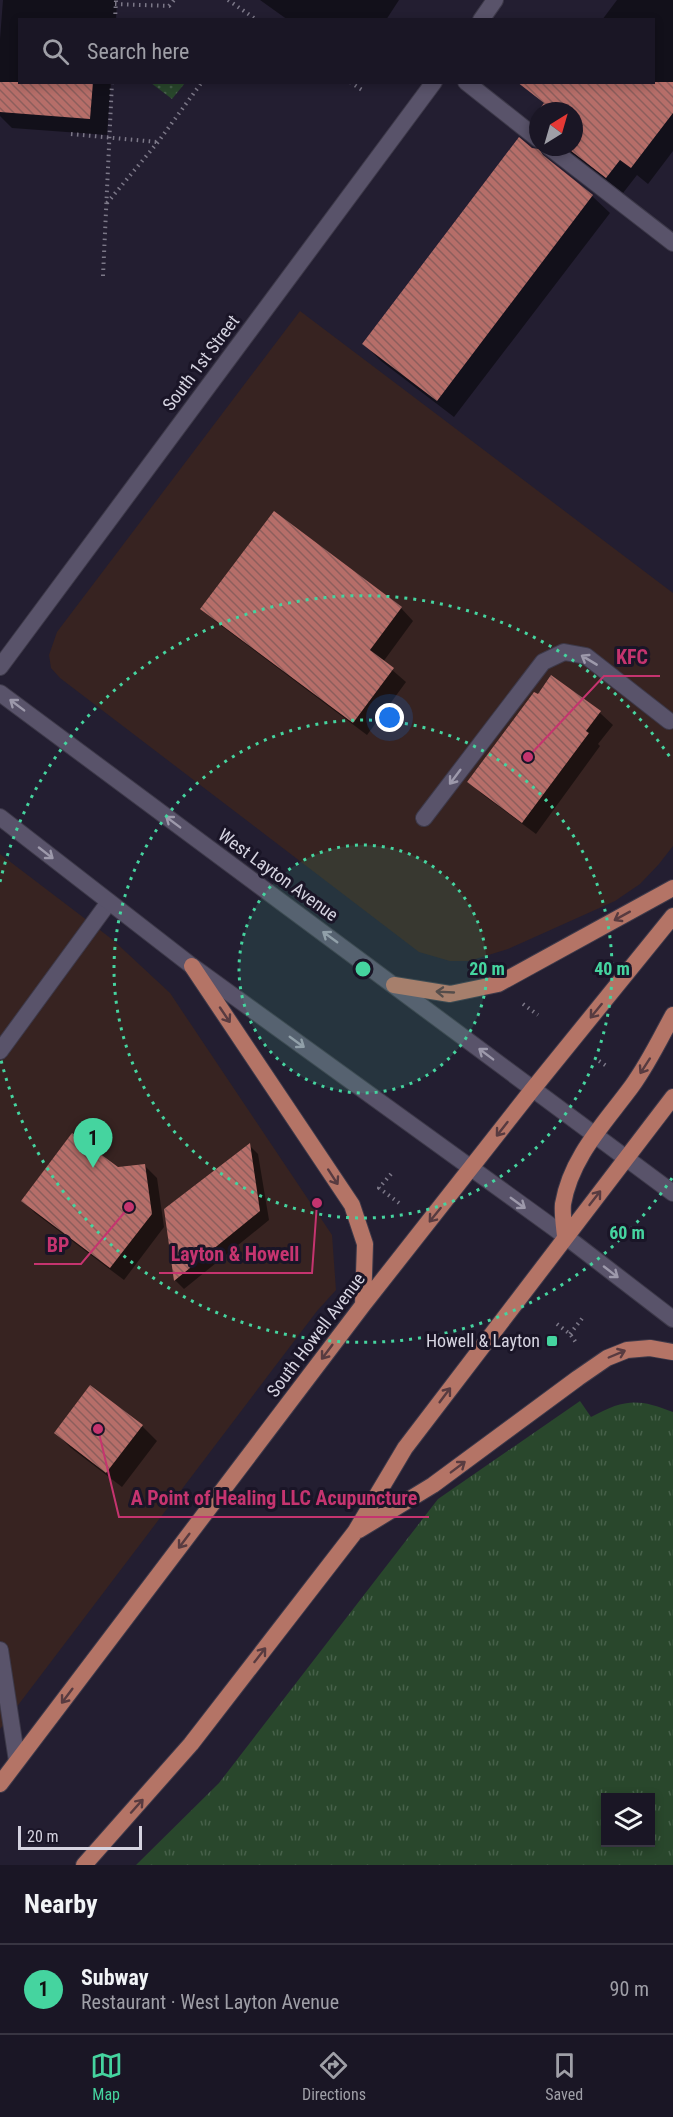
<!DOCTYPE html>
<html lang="en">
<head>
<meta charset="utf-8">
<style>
  :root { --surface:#1a1625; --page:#231f2d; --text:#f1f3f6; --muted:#9f9fa7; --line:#383542; --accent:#45d49f }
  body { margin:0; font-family:"Roboto Condensed",sans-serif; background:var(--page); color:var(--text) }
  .controls { position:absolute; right:18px; bottom:18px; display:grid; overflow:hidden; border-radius:0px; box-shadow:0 3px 9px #0003 }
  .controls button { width:54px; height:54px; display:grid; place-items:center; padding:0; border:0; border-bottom:2px solid var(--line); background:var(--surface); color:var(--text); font:30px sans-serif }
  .compass { position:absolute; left:529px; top:102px; width:54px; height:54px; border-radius:50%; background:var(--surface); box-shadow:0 3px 9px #0003; rotate:37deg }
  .scale { position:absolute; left:18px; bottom:15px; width:124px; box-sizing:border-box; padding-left:6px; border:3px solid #d5d3e0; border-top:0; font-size:16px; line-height:21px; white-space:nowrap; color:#d5d3e0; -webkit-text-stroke:4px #1a1527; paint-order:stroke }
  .you { position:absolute; left:390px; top:718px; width:21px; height:21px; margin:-15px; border:4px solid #fff; border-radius:50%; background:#1a73e8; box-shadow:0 0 0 9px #1a73e833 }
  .badge { display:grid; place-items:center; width:39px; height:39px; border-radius:50%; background:var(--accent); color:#111; font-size:20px; font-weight:700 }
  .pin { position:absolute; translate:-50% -50px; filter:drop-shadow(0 2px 3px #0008) }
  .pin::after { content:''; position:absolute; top:32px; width:21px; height:18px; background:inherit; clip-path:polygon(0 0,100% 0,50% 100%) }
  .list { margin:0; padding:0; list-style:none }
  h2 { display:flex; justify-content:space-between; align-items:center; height:78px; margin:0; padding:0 24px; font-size:26px }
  h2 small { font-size:20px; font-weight:400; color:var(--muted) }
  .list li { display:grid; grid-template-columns:39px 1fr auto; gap:18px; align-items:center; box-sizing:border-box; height:90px; padding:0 24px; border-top:2px solid var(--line) }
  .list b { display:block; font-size:22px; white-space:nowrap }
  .list p { margin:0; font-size:20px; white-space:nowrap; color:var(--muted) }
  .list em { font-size:20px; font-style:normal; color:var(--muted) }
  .icon { flex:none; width:33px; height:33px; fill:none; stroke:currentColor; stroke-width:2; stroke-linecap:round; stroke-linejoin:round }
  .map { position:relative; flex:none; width:673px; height:1865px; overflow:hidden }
  .search { position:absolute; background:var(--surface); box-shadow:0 3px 9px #0003; left:18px; right:18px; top:18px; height:66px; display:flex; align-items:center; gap:15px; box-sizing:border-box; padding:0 21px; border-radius:0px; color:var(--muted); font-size:22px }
  .sheet { height:168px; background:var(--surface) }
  nav { display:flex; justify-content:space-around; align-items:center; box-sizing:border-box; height:84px; border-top:2px solid var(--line); background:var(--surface); font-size:16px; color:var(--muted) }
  nav a { display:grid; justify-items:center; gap:3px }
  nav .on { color:var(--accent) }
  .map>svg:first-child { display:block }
  .commercial { fill:#372321 }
  .grass { fill:url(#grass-tufts); fill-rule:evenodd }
  .park { fill:url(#park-dots) }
  .shadow { fill:#0007 }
  .building { fill:url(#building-back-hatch) }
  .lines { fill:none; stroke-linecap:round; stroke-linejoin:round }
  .service-casing { stroke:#3d3949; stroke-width:18 }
  .minor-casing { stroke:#3d3949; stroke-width:18 }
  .secondary-casing { stroke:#3d3949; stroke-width:18 }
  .primary-casing { stroke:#3d3949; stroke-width:18 }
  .path { stroke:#7c7888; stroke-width:4; stroke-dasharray:1.5 4.5; stroke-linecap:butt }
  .service { stroke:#59536a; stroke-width:16 }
  .minor { stroke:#59536a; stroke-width:16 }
  .secondary { stroke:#59536a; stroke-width:16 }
  .primary { stroke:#b47466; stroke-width:16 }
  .oneway { stroke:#9d99ab }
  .oneway2 { stroke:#583b40 }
  .ring { fill:none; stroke:#45d49f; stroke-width:3; stroke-dasharray:3 6 }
  .poi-dot { fill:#45d49f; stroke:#1a1527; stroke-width:2 }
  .labels { text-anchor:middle; stroke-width:6; stroke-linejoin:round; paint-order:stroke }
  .street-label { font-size:18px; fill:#d5d3e0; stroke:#1a1527 }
  .poi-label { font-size:18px; fill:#d5d3e0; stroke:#1a1527; text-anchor:end }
  .centre { fill:#45d49f; stroke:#1a1527; stroke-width:3 }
  .ring-label { font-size:18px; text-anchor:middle; font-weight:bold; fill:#45d49f; stroke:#1a1527; stroke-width:6; stroke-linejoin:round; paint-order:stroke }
  .leader { fill:none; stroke:#c5346f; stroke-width:2 }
  .callout-dot { fill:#c5346f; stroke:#1a1527; stroke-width:2 }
  .callout-label { font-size:20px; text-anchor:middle; font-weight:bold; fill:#c5346f; stroke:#1a1527; stroke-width:6; stroke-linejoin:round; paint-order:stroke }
</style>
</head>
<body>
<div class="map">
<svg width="673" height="1865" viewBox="0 0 673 1865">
  <defs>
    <pattern id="grass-tufts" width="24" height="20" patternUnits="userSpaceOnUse" patternTransform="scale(1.5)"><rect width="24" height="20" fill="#29472c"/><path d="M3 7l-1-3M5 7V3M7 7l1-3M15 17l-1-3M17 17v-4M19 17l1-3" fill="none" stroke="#47614a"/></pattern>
    <pattern id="park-dots" width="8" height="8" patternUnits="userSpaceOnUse" patternTransform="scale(1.5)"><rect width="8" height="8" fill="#29472c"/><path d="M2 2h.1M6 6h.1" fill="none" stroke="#47614a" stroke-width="1.8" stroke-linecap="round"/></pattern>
    <pattern id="building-back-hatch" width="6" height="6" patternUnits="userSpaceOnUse" patternTransform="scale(1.5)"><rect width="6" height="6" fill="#b66e69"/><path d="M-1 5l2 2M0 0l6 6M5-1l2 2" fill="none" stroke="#8d5e5c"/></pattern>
  </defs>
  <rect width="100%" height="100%" fill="#231e31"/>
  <path class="commercial" d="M300,311L673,593V846L659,864L640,884L615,901L508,949L469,961H450L419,952L60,678L51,668L49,655L57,632Z
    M0,854L113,940L170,993L332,1235L336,1290L317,1311L0,1729Z"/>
  <path class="grass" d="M580,1401L591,1417C624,1399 638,1398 673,1412V1865H136L219,1783L438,1499ZM606,1798H650V1842H606Z"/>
  <path class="park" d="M151,83H185L172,99Z"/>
  <path class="shadow" d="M3,0H117L116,20H20V82H111L107,135L12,128L0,116V39Z
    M260,0H399L386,20H288Z
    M617,0H673V151L648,184L637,175L623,193L574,155L566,153L560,147H574V111H540L654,82V20H602Z
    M538,114V125L533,120Z
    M553,165L592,196L610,213L454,417L381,361L364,344Z
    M401,608L413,621L383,662L406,682L367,735L215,621L202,609Z
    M552,677L600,713L613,725L598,744L600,746L536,834L482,794L469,782Z
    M249,1145L258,1154L269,1220L184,1289L175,1280Z
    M144,1165L157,1178L164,1227L124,1280L35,1213L23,1201L117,1169Z
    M142,1426L157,1441L122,1487L71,1448L56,1433Z"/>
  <path class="building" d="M0,82H93L90,119L0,112Z
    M517,82H673V113L631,168L620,160L606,178L566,147H574V111H538L544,103Z
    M519,137L532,148L539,149L543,155L593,195L437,401L362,344Z
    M274,511L402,607L370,650L394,668L353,723L200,609Z
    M551,675L601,711L586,731L589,733L522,823L467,782L534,692L538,694Z
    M72,1133L118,1167L145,1164L152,1214L110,1268L21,1201Z
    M250,1143L260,1211L174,1281L164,1209Z
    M90,1385L143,1425L106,1473L54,1433Z"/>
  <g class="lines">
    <g class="service-casing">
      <path id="service" d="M466,82L538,139
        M549,147L673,243
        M424,818L543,662L564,652L586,656L669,721
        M0,1051L109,902
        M0,1650L17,1761"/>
    </g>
    <g class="minor-casing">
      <path id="minor" d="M481,20L495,0
        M0,667L434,82"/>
    </g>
    <g class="secondary-casing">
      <path id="secondary" d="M0,693L673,1193
        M0,817L192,966L565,1236L673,1319"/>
    </g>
    <g class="primary-casing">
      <path id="primary" d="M192,966L352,1205L365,1244L363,1305
        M394,985L450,994L498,984L673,888
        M565,1236C564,1226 562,1214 563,1204C571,1157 604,1124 632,1086C648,1064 660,1039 673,1015
        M359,1530L433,1485L578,1378L607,1358L627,1350L650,1348L673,1352
        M0,1784L363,1305L532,1090L673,916
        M84,1865L191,1744L355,1532L405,1448L673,1097"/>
    </g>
    <path class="path" d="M228,0L257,20
      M115,4L169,6L174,0
      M115,20L116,0
      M350,82L362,90
      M71,134L157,142
      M107,203L158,142L202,82
      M103,276L112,82
      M523,1004L538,1015
      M599,1061L608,1067
      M391,1174L379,1188L399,1203
      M557,1324L570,1334L577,1344
      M570,1334L584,1316"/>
    <use href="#service" class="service"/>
    <use href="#minor" class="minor"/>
    <use href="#secondary" class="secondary"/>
    <use href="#primary" class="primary"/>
  </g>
  <defs><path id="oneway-shaft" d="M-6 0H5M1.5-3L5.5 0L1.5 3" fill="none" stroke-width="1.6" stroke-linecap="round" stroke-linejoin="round" transform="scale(1.5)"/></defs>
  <g class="oneway">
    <use href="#oneway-shaft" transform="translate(589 660) rotate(-149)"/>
    <use href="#oneway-shaft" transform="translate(17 705) rotate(-143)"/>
    <use href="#oneway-shaft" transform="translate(455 777) rotate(127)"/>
    <use href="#oneway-shaft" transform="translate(173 822) rotate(-143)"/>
    <use href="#oneway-shaft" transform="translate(46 853) rotate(38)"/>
    <use href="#oneway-shaft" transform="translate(330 937) rotate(-144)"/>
    <use href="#oneway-shaft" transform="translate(297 1042) rotate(36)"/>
    <use href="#oneway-shaft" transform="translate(486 1054) rotate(-143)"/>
    <use href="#oneway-shaft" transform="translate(518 1203) rotate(36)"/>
    <use href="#oneway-shaft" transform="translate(611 1272) rotate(38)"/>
  </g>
  <g class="oneway2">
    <use href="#oneway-shaft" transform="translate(622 916) rotate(151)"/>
    <use href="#oneway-shaft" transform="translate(445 992) rotate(-177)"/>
    <use href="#oneway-shaft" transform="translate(596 1011) rotate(129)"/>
    <use href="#oneway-shaft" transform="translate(225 1015) rotate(56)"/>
    <use href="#oneway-shaft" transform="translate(645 1066) rotate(123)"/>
    <use href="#oneway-shaft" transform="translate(502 1129) rotate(128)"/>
    <use href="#oneway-shaft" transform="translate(333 1177) rotate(57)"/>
    <use href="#oneway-shaft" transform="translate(595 1198) rotate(-52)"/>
    <use href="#oneway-shaft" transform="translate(435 1215) rotate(129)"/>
    <use href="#oneway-shaft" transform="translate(327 1352) rotate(127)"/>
    <use href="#oneway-shaft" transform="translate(617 1354) rotate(-23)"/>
    <use href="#oneway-shaft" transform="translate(445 1395) rotate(-53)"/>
    <use href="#oneway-shaft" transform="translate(458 1467) rotate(-37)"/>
    <use href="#oneway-shaft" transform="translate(184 1541) rotate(127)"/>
    <use href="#oneway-shaft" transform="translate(260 1655) rotate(-52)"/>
    <use href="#oneway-shaft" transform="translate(67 1696) rotate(127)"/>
    <use href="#oneway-shaft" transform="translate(137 1806) rotate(-48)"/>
  </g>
  <circle cx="363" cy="969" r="124" fill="#45d49f" fill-opacity=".12"/>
  <g class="ring">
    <circle cx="363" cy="969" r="124"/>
    <circle cx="363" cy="969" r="249"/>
    <path d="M672 1178A373 373 0 0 1 0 1056M0 882A373 373 0 0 1 672 760"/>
  </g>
  <rect class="poi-dot" x="546" y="1335" width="12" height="12" rx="3"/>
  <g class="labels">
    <g class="street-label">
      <text transform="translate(201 363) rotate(-53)" y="6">South 1st Street</text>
      <text transform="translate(278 875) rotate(36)" y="6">West Layton Avenue</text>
      <text transform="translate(316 1335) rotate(-53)" y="6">South Howell Avenue</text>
    </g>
    <g class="poi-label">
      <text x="540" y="1347">Howell &amp; Layton</text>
    </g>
  </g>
  <circle cx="363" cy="969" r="9" class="centre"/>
  <g class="ring-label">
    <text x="487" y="975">20 m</text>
    <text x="612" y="975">40 m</text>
    <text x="627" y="1239">60 m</text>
  </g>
  <path class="leader" d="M528 757L604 676H660M129 1207L81 1264H34M317 1203L312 1273H159M98 1429L119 1517H429"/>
  <g class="callout-dot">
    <circle cx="528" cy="757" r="6"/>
    <circle cx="129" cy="1207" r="6"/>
    <circle cx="317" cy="1203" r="6"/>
    <circle cx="98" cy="1429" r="6"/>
  </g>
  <g class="callout-label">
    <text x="632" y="664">KFC</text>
    <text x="58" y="1252">BP</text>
    <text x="235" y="1261">Layton &amp; Howell</text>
    <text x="274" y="1505">A Point of Healing LLC Acupuncture</text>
  </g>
</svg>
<div class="controls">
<button><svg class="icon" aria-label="layers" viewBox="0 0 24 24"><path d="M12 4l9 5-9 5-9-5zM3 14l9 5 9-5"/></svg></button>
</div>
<svg class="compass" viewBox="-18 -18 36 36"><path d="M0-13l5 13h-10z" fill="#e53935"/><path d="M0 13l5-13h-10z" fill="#9f9fa7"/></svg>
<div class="scale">20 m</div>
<div class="you"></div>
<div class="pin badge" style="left:93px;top:1168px">1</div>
<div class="search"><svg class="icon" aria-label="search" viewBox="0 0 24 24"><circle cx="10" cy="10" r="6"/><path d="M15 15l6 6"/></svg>Search here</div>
</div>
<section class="sheet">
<h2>Nearby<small></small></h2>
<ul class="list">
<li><span class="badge">1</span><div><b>Subway</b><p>Restaurant · West Layton Avenue</p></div><em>90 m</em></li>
</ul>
</section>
<nav>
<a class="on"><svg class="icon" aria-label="map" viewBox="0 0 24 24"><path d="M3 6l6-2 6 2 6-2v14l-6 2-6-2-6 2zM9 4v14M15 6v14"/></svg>Map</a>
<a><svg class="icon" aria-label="directions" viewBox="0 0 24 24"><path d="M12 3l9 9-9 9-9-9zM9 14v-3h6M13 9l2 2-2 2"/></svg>Directions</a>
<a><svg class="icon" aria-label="saved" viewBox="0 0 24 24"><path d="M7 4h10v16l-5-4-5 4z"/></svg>Saved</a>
</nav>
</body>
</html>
